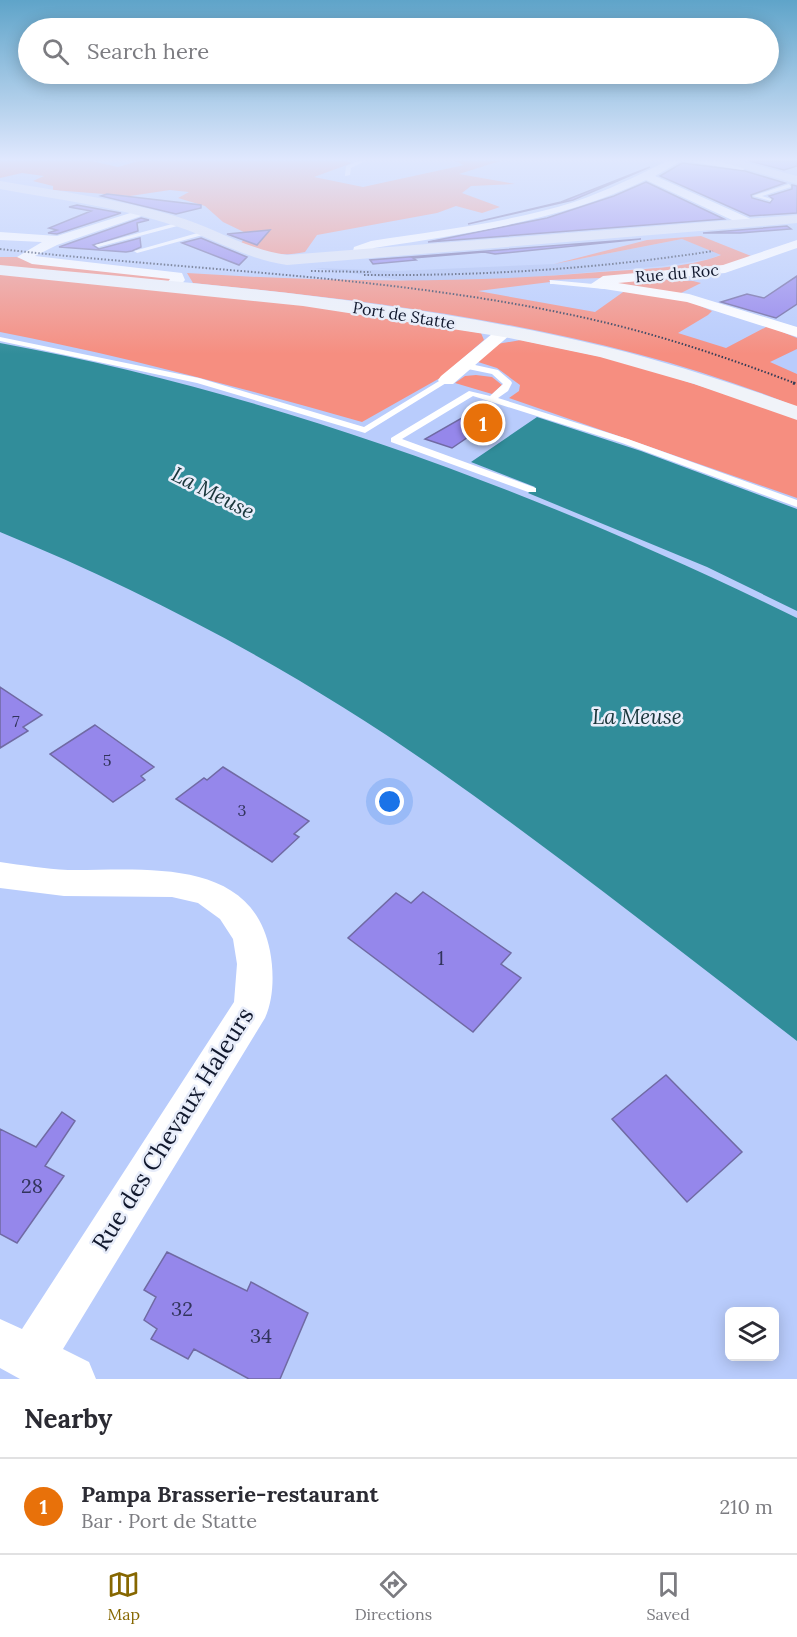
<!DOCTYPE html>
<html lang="en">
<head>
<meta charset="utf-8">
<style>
  :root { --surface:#fff; --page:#f7f7f7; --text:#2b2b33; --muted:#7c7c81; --line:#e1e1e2; --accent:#866701 }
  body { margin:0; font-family:Lora,serif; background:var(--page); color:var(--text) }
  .controls { position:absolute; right:18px; bottom:18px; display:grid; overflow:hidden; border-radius:9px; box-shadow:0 3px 15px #0003 }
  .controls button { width:54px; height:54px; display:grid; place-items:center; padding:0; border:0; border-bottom:2px solid var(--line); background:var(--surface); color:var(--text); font:30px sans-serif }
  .you { position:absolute; left:390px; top:802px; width:21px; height:21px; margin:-15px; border:4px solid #fff; border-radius:50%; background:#1a73e8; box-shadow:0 0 0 9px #1a73e833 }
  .badge { display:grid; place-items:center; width:39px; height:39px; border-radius:50%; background:var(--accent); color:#fff; font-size:20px; font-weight:700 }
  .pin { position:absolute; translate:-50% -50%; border:3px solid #fff; box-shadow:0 2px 6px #0006 }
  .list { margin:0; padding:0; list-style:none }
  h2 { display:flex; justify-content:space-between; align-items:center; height:78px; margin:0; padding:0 24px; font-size:26px }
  h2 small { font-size:20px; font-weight:400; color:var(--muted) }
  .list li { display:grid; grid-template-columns:39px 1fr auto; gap:18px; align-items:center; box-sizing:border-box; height:96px; padding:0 24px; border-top:2px solid var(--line) }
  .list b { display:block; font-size:22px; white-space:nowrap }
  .list p { margin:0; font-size:20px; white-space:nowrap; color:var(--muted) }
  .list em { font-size:20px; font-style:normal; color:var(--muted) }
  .icon { flex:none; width:33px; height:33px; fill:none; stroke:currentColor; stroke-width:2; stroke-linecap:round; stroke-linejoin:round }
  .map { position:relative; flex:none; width:797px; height:1379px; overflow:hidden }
  .search { position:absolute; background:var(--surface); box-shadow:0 3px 15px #0003; left:18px; right:18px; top:18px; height:66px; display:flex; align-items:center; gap:15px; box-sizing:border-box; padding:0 21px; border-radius:33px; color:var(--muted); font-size:22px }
  .sheet { height:174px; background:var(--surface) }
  nav { display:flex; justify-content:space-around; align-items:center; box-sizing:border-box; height:84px; border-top:2px solid var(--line); background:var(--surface); font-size:16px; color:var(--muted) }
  nav a { display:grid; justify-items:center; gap:3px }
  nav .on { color:var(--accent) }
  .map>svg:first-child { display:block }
  .built { fill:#aabef2 }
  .green { fill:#f68e80 }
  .water { fill:#318d9a }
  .building { fill:#9587eb; stroke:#706aa3; stroke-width:1.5 }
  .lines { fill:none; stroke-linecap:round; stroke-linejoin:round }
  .lane { fill:#fff; fill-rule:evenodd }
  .street { fill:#fff; fill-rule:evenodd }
  .secondary { fill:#f0f3f9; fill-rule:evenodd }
  .primary { fill:#e1e6f4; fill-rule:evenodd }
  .rail-far1 { stroke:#323c56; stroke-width:2; stroke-dasharray:1.5 2; stroke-linecap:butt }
  .rail { stroke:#323c56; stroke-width:3; stroke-dasharray:2 4.5; stroke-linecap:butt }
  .labels { text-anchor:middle; stroke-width:5; stroke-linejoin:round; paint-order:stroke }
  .far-street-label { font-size:16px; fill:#11182d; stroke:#e8edfa }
  .number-label { font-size:16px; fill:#32345c }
  .near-number-label { font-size:20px; fill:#32345c }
  .water-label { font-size:21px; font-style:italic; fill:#1a363b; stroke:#e8edfa }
  .near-street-label { font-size:24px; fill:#11182d; stroke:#e8edfa }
</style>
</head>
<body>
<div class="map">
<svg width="797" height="1379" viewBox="0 0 797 1379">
  <rect width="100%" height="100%" fill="#b9ccfc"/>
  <path class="built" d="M682,239L722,254L709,259L663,266L498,280L416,282L315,268L396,271L554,264Z"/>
  <path class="green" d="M0,161H92L118,167L138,161H345L352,163L314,177L363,187L464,165L455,161H500L459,174L515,184L471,186L462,193L500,207L482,213L456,206L437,213L317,235L305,252C280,257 265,254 241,243L248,234L223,222L205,206L178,198L189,192L170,190L130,196L53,190V186L33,181L44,176L22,173L0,178Z
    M701,236L756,258C694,277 613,277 549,280L550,282L478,291L595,312L626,290L677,296L712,311L708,315L678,333L726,348L768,326L797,338V349L770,362L797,374V407C606,329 397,303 193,283L187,273C325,282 462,284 600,272C639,269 684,269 721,255L682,239L554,264L647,240Z
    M0,257H24L177,276L171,287L0,270Z
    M0,273L275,300L481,333L484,340L440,378L362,422C242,388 123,356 0,332Z
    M637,278L693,281L701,283L679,294L608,282Z
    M521,340L626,362L797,417V498L509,398L519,391L520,385L497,368L478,362L497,344Z
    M476,375L492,377L502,385L492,394L455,383L465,376Z"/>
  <path class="water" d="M0,343C277,394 544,494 797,618V1041C679,950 561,857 439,771C303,675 154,595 0,532Z
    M537,417L641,451L797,509V611L707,567L528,493L535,487L471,462Z"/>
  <path class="building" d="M750,161H797V166L784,170Z
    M682,163L745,171L785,183L751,195L752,198L770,203L773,199L769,196L792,189V185L797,186V213L750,216L660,176Z
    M650,167L573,200L468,224L561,202Z
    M646,182L724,219L428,242L547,218L614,196Z
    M107,194L201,205V208L176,214L101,196Z
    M77,205L104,210L121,213L57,234L48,233L57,230L49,228L91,211L69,207Z
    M141,218L149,220L137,223L138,231L93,245L99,249L140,238L141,247L132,251L126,252L59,247Z
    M787,226L791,229L740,233H703Z
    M270,230L257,245L227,234Z
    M201,238L225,248L247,257L239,265L182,243Z
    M641,239L495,254L484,252L413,258L416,260L373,264L370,260Z
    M797,276V304L776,318L721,302L747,294L764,298Z
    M474,411L496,418L452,448L425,439Z
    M0,687L42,715L23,727L28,731L0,748Z
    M95,725L154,767L141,776L145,780L113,802L50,754Z
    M223,767L309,821L294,834L299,837L272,862L176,799L204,778L207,780Z
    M423,892L511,953L501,964L521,978L473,1032L348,938L396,893L411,903Z
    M666,1075L742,1152L687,1202L612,1119Z
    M62,1112L75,1121L45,1166L64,1176L17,1243L0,1234V1129L36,1147Z
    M167,1252L247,1291L251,1282L308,1313L280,1379H249L194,1349L188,1359L151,1339L157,1329L144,1320L156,1297L144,1290Z"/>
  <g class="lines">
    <path class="lane" d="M358,161H365L351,168L350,175L345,176L346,166Z
      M789,184L791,187L762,196L771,199V201L753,196Z
      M183,221L185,224L98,247L95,245Z
      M208,230L210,233L137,253L134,251Z
      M550,280L604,285L608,287L604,289L553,284H550Z
      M0,337L199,378L364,427L444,378L451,380L365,433L197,383L0,341Z
      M466,363L498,370L511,381L512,383L508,391L498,398L628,439L797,500V507L622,443L473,396L402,439L536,488V492H528L391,442V438L469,391L490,396L503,384L492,374L463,368V364Z"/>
    <path class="street" d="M667,161H681L655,176L753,220V226H745L646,180C560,221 468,233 374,248L359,259L352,255L354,247L371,241C439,230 508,223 574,202C606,191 637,176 667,161Z
      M684,161H720L748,167L743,170Z
      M143,209L153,212L57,245L35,256L182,273L185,280L176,290L171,291L164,287L170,279L32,264L17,257L42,242L0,240V232L57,236Z
      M797,240V248L725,273L618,283L689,294L797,327V337L687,302L598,288L591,284L603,276L723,265Z
      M504,327L512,332L510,335L453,384H441L438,380L441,376L498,329Z
      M0,862C22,865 45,869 68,870C141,871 252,855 270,951C274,972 274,998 265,1018L63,1349L89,1362L96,1379H20L0,1368V1319L22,1329L234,1002L237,964L233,939L220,919L198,903L172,897L64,896L0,888Z"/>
    <path class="secondary" d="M0,265C203,284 408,299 606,347C671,363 734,384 797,406V420L694,384L600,357L504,337L303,306L0,275Z"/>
    <path class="primary" d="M718,161H740L797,176V184Z
      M0,181C59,191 118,199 175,216C213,227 248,250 287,255L797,215V223L287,265C244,259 208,235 166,223C112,206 55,199 0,189Z"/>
    <path class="rail-far1" d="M0,249C193,271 391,275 581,317C655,333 726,357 797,384
      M311,271L371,272
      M364,275C481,276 597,269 713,251"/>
    <path class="rail" d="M793,383L797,384"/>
  </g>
  <linearGradient id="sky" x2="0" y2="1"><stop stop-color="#5fa4c9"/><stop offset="0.45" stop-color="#e0e8fe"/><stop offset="1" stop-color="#e0e8fe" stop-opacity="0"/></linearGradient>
  <rect width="797" height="354" fill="url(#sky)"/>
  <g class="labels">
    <g class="far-street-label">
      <text transform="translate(677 273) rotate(-5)" y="6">Rue du Roc</text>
      <text transform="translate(404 315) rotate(9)" y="6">Port de Statte</text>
    </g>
    <g class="number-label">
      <text x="16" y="727">7</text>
      <text x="107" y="766">5</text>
      <text x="242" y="816">3</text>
    </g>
    <g class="near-number-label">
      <text x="441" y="965">1</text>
      <text x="32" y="1193">28</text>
      <text x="182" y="1316">32</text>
      <text x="261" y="1343">34</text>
    </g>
    <g class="water-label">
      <text transform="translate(213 493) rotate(27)" y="7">La Meuse</text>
      <text x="637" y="724">La Meuse</text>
    </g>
    <g class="near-street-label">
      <text transform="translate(173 1129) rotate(-58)" y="8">Rue des Chevaux Haleurs</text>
    </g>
  </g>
</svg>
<div class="controls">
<button><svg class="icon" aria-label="layers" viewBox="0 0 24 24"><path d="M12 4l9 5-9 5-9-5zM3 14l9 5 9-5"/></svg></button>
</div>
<div class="you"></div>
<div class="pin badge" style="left:483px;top:423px;background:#e8710a">1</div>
<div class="search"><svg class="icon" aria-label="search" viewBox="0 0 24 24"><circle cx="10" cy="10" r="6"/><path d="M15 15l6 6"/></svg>Search here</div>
</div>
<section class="sheet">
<h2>Nearby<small></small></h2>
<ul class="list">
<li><span class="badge" style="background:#e8710a">1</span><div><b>Pampa Brasserie-restaurant</b><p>Bar · Port de Statte</p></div><em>210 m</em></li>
</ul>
</section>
<nav>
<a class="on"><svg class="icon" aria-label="map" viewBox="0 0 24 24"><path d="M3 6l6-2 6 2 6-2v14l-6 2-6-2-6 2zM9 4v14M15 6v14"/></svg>Map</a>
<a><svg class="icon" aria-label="directions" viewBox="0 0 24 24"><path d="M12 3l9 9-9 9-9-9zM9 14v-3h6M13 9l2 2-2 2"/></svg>Directions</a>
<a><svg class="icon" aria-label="saved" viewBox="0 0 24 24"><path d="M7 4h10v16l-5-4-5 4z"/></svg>Saved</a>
</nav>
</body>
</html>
